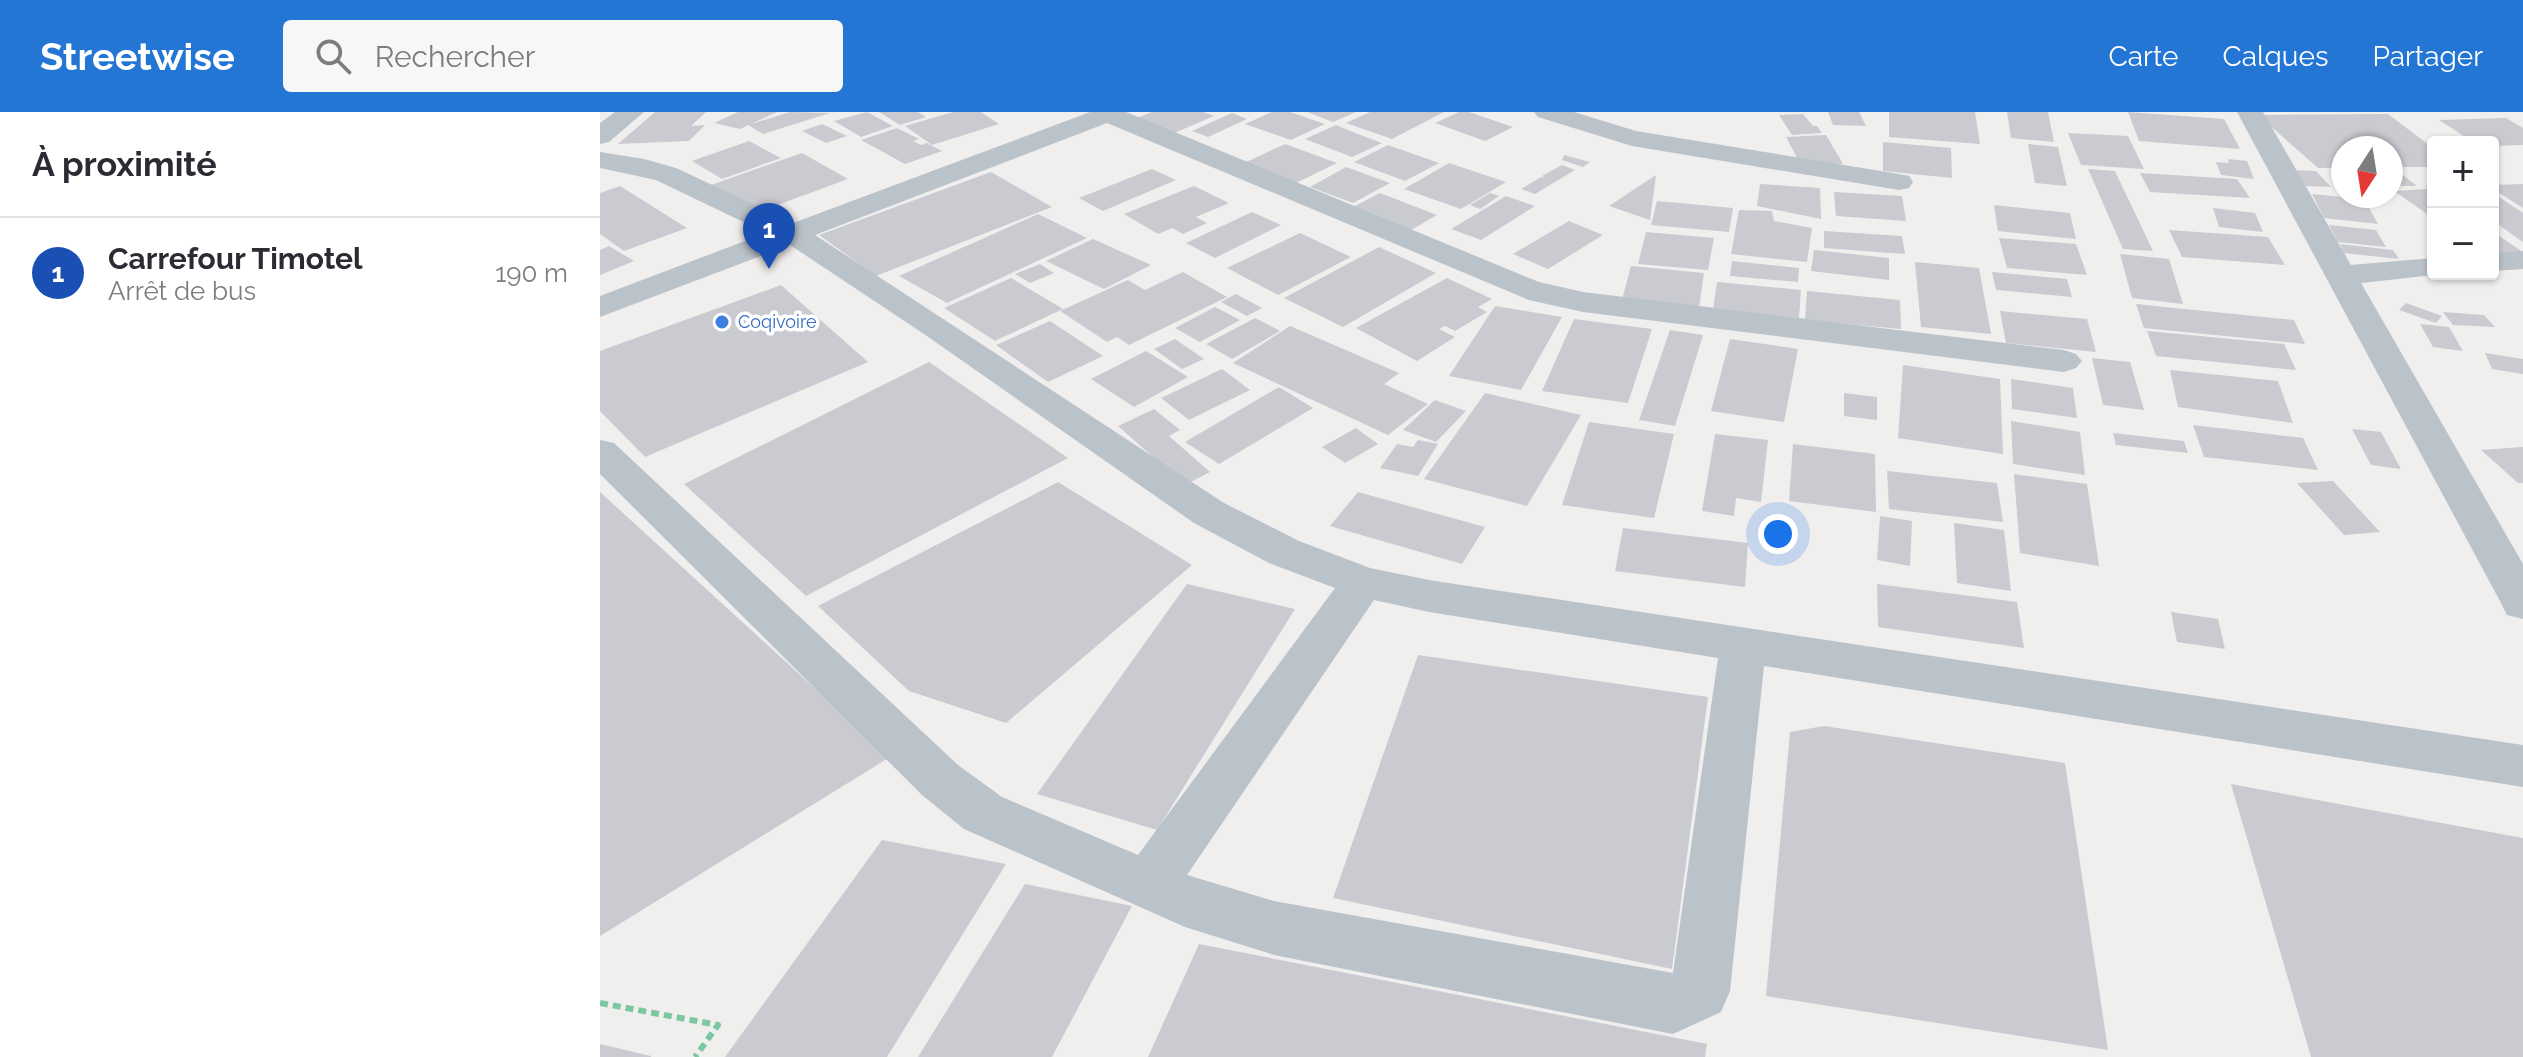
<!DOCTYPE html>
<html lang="fr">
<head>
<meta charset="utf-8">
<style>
  :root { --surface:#fff; --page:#f7f7f7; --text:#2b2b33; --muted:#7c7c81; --line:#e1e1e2; --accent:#2476d5 }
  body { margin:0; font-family:Raleway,sans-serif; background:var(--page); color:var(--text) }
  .controls { position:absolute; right:24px; top:24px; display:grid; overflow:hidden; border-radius:8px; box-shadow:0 2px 6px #0004 }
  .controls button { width:72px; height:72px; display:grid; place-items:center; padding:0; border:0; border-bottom:2px solid var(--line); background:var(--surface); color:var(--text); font:40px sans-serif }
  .compass { position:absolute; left:1731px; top:24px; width:72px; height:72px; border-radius:50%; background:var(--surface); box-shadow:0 2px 6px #0004; rotate:192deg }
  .you { position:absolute; left:1178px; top:422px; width:28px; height:28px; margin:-20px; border:6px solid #fff; border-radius:50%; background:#1a73e8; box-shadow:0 0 0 12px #1a73e833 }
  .badge { display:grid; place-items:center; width:52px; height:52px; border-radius:50%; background:var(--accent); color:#fff; font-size:26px; font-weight:700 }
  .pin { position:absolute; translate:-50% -66px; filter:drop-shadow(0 2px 4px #0008) }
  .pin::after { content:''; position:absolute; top:42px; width:28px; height:24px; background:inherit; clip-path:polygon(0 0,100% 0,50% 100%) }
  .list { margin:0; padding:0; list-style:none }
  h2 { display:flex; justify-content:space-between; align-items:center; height:104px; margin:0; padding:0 32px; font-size:34px }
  h2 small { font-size:26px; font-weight:400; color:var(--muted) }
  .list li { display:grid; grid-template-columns:52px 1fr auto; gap:24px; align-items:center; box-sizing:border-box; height:112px; padding:0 32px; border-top:2px solid var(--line) }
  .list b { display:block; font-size:30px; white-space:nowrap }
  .list p { margin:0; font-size:26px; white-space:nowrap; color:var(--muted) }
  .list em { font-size:26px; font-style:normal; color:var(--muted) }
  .icon { flex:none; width:44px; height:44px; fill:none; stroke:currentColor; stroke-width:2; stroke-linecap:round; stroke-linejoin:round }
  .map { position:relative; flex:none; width:1923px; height:945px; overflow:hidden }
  header { display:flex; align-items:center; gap:48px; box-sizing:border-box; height:112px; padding:0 40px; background:var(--accent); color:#fff }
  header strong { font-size:38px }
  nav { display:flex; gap:44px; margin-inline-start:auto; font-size:28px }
  .search { width:560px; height:72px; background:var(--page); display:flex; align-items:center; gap:20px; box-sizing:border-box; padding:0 28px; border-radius:8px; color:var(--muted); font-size:30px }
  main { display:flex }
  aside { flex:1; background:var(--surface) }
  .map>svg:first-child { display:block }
  .building { fill:#c9cbd1 }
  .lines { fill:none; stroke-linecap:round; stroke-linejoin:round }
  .path { stroke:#79c89f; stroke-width:6; stroke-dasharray:8 5; stroke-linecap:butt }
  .minor { fill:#bbc3ca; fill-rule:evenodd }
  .shop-dot { fill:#3f7fe0; stroke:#fff; stroke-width:3 }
  .labels { text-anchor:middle; stroke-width:7; stroke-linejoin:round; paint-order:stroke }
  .far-shop-label { font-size:18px; fill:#366cbe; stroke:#fff; text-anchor:start }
</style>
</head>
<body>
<header>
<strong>Streetwise</strong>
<div class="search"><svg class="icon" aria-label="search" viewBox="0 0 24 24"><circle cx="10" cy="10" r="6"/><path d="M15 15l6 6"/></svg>Rechercher</div>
<nav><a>Carte</a><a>Calques</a><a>Partager</a></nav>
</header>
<main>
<aside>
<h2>À proximité<small></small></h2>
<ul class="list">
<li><span class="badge" style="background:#1a4fb4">1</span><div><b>Carrefour Timotel</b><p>Arrêt de bus</p></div><em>190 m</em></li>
</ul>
</aside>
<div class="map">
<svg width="1923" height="945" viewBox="0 0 1923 945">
  <rect width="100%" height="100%" fill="#f1eeee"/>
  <path class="building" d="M55,0H106L91,14L105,13L89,29L18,32Z
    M138,0H177L140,17L114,11Z
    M190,0L230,1L163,22L148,13Z
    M267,0L293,14L261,25L234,9Z
    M279,0H318L326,5L300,13Z
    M353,0H381L399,12L332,33L305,14Z
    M552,0H603L614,4L572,22L534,7Z
    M672,0H690L725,12L691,28L645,12Z
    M707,0H756L733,10Z
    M770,0H844L792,27L746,11Z
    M859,0H869L913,15L885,29L835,11Z
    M1228,0H1259L1266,14L1233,13Z
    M1289,0H1375L1380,32L1289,25Z
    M1407,0H1448L1454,30L1411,26Z
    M1528,0L1624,7L1640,37L1539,29Z
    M632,1L647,7L608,25L592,19Z
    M1203,2L1213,14H1217L1222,21L1192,23L1179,3Z
    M1788,2L1833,36V55H1791V36H1743V56H1718L1658,3Z
    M1906,6L1923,16V33L1893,34V30H1873L1839,8Z
    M222,12L247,24L226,31L202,19Z
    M736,13L750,19L782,31L752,45L705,27Z
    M297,16L319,27L313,29L321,33L327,31L342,39L305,52L261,28Z
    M1468,21L1528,24L1544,57L1481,53Z
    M1226,23L1243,52L1201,53L1186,25Z
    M149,29L181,46L122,67L92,49Z
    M1283,30L1351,36L1352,66L1283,59Z
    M685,32L737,51L696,71L644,51Z
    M1428,32L1458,35L1467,74L1435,71Z
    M788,33L839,51L805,69L754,50Z
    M202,41L248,67L156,101L111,73Z
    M964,43L990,50L983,55L962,48Z
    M1628,47L1647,49L1654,67L1621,63L1616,50L1629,51Z
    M849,51L906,70L861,97L804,77Z
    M962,53L975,58L935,82L921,77L941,65L946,67L942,64Z
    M746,55L790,71L753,91L710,75Z
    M552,57L576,68L503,99L479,86Z
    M1488,57L1515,59L1553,139L1523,137Z
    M1692,58L1716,59L1731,75L1706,74Z
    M391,60L452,95L276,164L219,123Z
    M1791,60H1799L1817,74H1791Z
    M1540,61L1637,67L1650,86L1550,80Z
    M1056,63L1050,108L1009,94Z
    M1160,72L1220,76L1221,107L1157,94Z
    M1923,72V96L1893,77V73Z
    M20,74L87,116L24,139L0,122V81Z
    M594,74L629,91L596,105L607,111L583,122L572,116L558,122L524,102Z
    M1826,77L1833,81V106L1794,79Z
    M1234,80L1302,84L1306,109L1236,104Z
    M780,81L837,103L806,121L749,97Z
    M890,81L899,84L880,97L870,93Z
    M1893,81L1923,101V130L1893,109Z
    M1712,82L1764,87L1778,112L1724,106Z
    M906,84L935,94L881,128L851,117Z
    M1057,89L1133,96L1129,120L1051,113Z
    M1394,93L1470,101L1476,127L1398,119Z
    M1613,96L1655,101L1663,120L1619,115Z
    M1139,98L1172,99L1174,109L1212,116L1207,150L1131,142Z
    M652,100L681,113L615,146L586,131Z
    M438,102L487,126L347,191L299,164Z
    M969,109L1003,123L948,157L913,142Z
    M1729,113L1776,118L1786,135L1738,130Z
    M1569,118L1668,125L1685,153L1582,145Z
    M1224,119L1302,124L1305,142L1224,136Z
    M1046,120L1114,126L1108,158L1038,152Z
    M1893,120L1923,140L1893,142Z
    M700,121L751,145L678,183L627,156Z
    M1399,126L1476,132L1487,163L1407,156Z
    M493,127L551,153L504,177L446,149Z
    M1740,132L1793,138L1799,147L1744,141Z
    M9,134L34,149L0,163V138Z
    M779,135L836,161L743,215L684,186Z
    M1214,138L1289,146V168L1211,159Z
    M1520,142L1569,147L1583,192L1532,186Z
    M1132,149L1199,156L1198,170L1130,164Z
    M1315,150L1379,156L1391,222L1321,215Z
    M440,152L454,161L430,171L415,162Z
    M1031,154L1104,161L1099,196L1022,188Z
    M583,160L627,185L529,233L517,225L507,230L460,199L528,168L545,178Z
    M1392,160L1467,167L1472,185L1396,178Z
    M411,166L463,197L395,229L344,196Z
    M847,166L892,187L878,195L887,200L855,219L845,214L839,217L855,225L817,249L756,216Z
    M1117,170L1201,178L1199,206L1113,198Z
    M181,173L268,250L45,345L0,299V239Z
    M1207,179L1300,188L1301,217L1205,208Z
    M636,182L662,196L647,204L621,190Z
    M1806,191L1842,204L1836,211L1799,198Z
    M1536,192L1694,208L1705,232L1544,216Z
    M895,194L962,205L921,278L849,264Z
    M615,195L640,208L600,230L575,216Z
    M1400,199L1487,207L1496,240L1406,231Z
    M1843,200L1884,203L1895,215L1853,213Z
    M655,206L680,219L632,247L606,232Z
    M974,207L1052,217L1028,291L942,279Z
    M450,209L503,244L448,270L396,233Z
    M1820,212L1849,215L1863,239L1833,235Z
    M690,214L799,261L784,272L828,292L788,323L633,251Z
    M1070,218L1103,223L1075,314L1039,308Z
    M1547,219L1684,232L1696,258L1556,244Z
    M575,227L604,247L582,257L554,237Z
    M1130,227L1198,237L1184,310L1111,299Z
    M546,239L588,265L534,295L491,267Z
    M1885,241L1923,247V262L1892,257Z
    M1492,246L1530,250L1544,298L1503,293Z
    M329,250L468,346L206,484L84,372Z
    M1303,253L1400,267L1403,342L1298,326Z
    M622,257L650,278L589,308L561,286Z
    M1570,258L1678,269L1693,311L1578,295Z
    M1411,267L1473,276L1477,306L1412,297Z
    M679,275L713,296L619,352L585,330Z
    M885,281L981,303L927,394L824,367Z
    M1244,281L1277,285V308L1244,304Z
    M835,288L866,299L836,330L803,318Z
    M554,297L580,318L569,324L610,360L585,373L518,314Z
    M1411,309L1480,320L1485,363L1413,352Z
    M989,310L1074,322L1054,406L962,393Z
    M1593,313L1703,326L1718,358L1604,345Z
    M756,316L778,332L745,351L722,335Z
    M1752,317L1781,320L1801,357L1771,353Z
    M1513,321L1584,329L1588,341L1516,333Z
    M1115,322L1168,328L1161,390L1136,386L1134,404L1102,399Z
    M818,328L838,332L818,364L780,356L797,332L813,335Z
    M1193,332L1275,342L1276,400L1189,389Z
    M1923,335V371H1918L1881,338Z
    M1287,359L1397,371L1403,410L1289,397Z
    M1414,362L1487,372L1499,454L1420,441Z
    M1733,369L1780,420L1744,423L1697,371Z
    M458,370L592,453L406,611L309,579L218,494Z
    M0,380L290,645L0,824Z
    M758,380L885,415L862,452L730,414Z
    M1280,404L1312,409L1310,454L1277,448Z
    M1354,411L1404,418L1411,479L1357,471Z
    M1023,416L1148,431L1145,475L1015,459Z
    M587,472L695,497L557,718L437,682Z
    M1277,472L1417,490L1424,536L1278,515Z
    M1571,500L1618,507L1625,537L1577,530Z
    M818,543L1108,585L1072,857L733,786Z
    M1224,614L1465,651L1508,938L1166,884L1190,620Z
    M1631,672L1923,726V945H1711Z
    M282,728L406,752L287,945H125Z
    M425,772L532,794L452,945H318Z
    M599,832L1107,932L1105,945H548Z
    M0,932L51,944V945H0Z"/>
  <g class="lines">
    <path class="path" d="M0,891L118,913L95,945"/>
    <path class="minor" d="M15,0H44L9,30L0,32V11Z
      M490,0H526L939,170L983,180L1464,238L1476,242L1482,249L1476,256L1464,260L983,200L929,188L507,11L215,123L624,391L699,429L770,456L829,468L1923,633V675L1164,554L1130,879L1121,900L1073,922L674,843L585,815L364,717L322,683L0,362V328L14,331L358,653L402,685L538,743L735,476L669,451L594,411L324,222L190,133L0,205V184L166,121L56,68L0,56V40L44,47L76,56L193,111ZM774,488L829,500L1118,546L1073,861L674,789L587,763Z
      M934,0H974L1036,19L1299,62L1309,64L1313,70L1309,76L1299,78L1032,34L938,5Z
      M1637,0H1663L1751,153L1833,146V162H1843L1761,171L1923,452V507L1907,503L1901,491Z
      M1923,139V157L1893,159V141Z"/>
  </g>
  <circle class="shop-dot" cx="122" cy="210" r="8"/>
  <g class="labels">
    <g class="far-shop-label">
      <text x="138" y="216">Coqivoire</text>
    </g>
  </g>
</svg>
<div class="controls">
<button>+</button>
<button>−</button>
</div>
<svg class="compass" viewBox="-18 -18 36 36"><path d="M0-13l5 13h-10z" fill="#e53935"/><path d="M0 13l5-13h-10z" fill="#7c7c81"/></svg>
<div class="you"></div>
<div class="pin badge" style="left:169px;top:157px;background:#1a4fb4">1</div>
</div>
</main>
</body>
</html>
